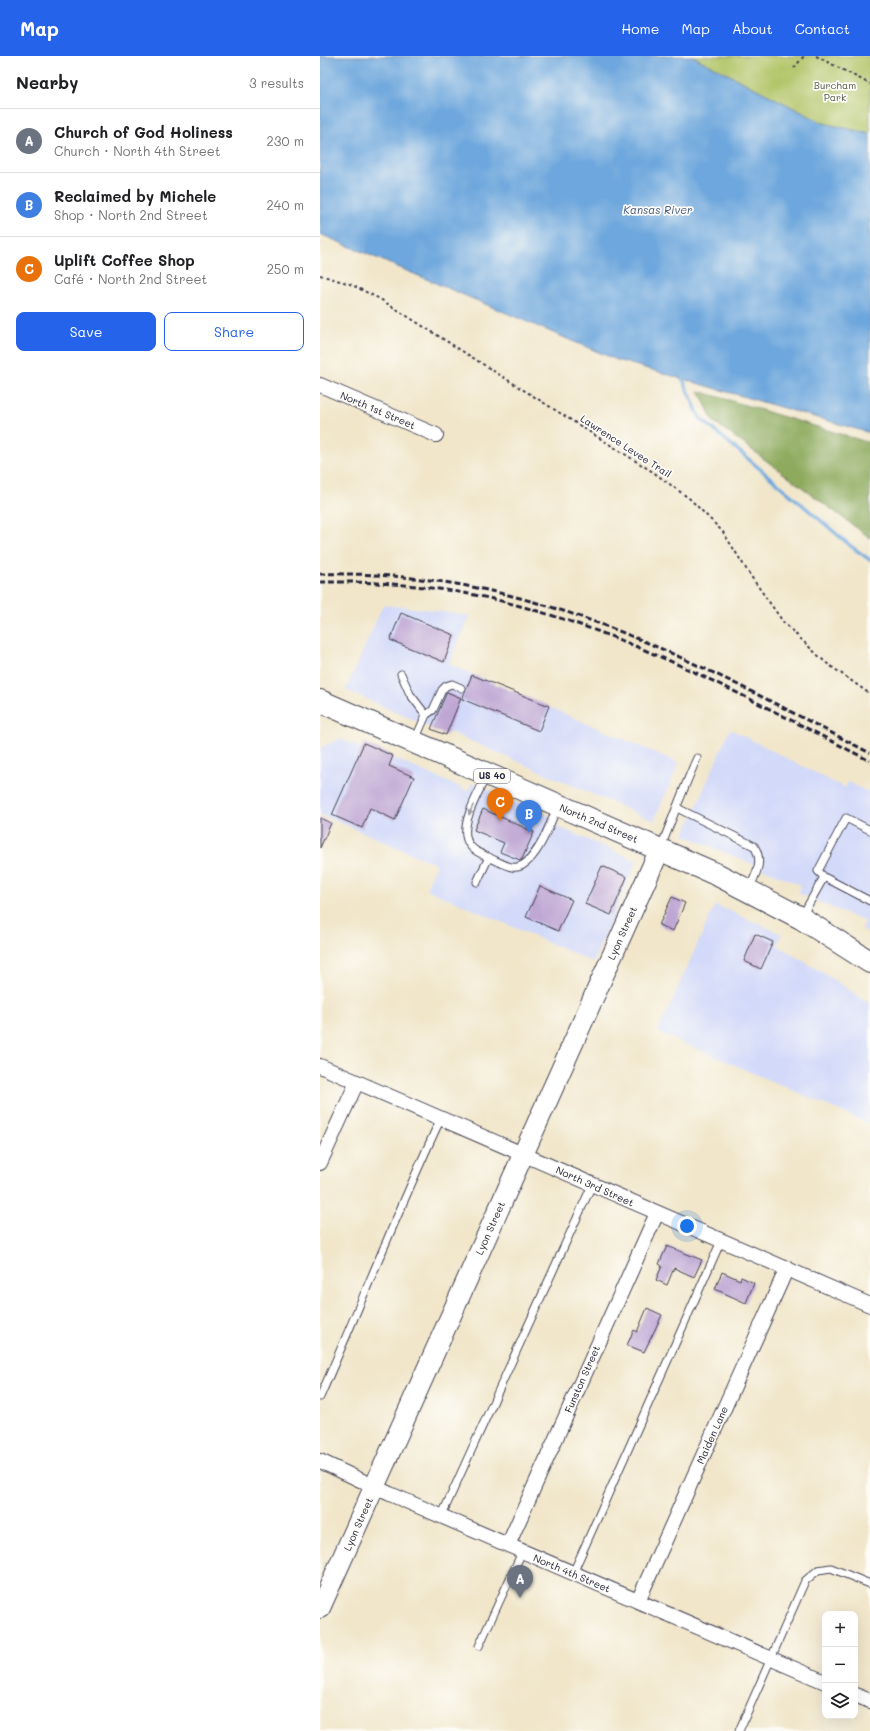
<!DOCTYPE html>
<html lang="en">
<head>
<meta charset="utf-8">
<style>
  :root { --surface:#fff; --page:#f6f6f6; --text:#202124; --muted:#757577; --line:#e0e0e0; --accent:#2563eb }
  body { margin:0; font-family:Mali,sans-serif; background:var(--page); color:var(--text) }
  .controls { position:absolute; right:12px; bottom:12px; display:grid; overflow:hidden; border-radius:8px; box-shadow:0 4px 16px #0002 }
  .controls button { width:36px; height:36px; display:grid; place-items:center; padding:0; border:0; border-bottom:1px solid var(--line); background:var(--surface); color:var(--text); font:20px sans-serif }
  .you { position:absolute; left:367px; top:1170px; width:14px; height:14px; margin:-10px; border:3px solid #fff; border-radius:50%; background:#1a73e8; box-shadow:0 0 0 6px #1a73e833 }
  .badge { display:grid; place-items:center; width:26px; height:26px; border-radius:50%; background:var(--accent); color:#fff; font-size:13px; font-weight:700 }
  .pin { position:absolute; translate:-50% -33px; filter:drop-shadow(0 1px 2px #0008) }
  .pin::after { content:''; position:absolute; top:21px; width:14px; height:12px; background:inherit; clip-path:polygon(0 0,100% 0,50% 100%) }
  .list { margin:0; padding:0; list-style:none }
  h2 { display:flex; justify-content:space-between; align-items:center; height:52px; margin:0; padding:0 16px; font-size:17px }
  h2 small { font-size:13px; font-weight:400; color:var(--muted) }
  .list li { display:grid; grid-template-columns:26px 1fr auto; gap:12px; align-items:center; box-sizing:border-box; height:64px; padding:0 16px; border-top:1px solid var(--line) }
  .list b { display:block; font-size:15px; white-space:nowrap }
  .list p { margin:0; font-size:13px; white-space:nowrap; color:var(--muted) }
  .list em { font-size:13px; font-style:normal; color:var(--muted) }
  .actions { display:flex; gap:8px; padding:12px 16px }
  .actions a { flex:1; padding:9px 0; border:1px solid var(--accent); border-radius:8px; text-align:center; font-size:14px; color:var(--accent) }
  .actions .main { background:var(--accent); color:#fff }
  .icon { flex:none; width:22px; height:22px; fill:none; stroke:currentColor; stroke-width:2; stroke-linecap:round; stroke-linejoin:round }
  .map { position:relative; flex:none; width:550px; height:1675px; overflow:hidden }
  header { display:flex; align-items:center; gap:24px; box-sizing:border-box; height:56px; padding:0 20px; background:var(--accent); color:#fff }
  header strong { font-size:19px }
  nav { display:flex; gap:22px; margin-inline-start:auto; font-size:14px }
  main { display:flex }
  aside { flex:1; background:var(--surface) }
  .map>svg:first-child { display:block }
  .built { fill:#d2d9f9 }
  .green { fill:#b2c569; stroke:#6a7452 }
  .forest { fill:#8daa5d; stroke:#58664c }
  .water { fill:#6ea7dd; stroke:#48648c }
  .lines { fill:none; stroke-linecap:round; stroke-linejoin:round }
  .stream { stroke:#6ea7dd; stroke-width:3.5 }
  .building { fill:#bfa7d4 }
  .lane-casing { stroke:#413f50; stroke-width:9 }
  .street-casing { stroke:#413f50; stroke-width:16 }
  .secondary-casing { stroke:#413f50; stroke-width:22 }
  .highway-casing { stroke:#413f50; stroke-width:24 }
  .path { stroke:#413f50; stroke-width:2; stroke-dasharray:3 3; stroke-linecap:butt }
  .lane { stroke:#fff; stroke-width:7 }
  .street { stroke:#fff; stroke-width:14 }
  .secondary { stroke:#fff; stroke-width:20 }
  .highway { stroke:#fff; stroke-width:22 }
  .rail { stroke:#22223b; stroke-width:3; stroke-dasharray:6 3; stroke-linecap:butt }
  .oneway { fill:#9c9ca7 }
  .labels { text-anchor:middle; stroke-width:3.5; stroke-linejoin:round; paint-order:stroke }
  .shield { fill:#fdfcf7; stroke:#646373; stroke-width:1 }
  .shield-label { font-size:9px; font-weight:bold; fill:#22223b }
  .park-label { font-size:10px; fill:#545b4b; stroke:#fdfcf7 }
  .street-label { font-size:10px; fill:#22223b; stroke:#fdfcf7 }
  .water-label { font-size:11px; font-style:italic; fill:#40577c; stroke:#fdfcf7 }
</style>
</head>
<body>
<header>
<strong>Map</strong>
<nav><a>Home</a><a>Map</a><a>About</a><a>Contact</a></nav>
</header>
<main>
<aside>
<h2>Nearby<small>3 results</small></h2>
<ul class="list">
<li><span class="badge" style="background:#6b7280">A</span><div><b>Church of God Holiness</b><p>Church · North 4th Street</p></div><em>230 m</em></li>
<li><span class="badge" style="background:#3f7fe0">B</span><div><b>Reclaimed by Michele</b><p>Shop · North 2nd Street</p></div><em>240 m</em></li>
<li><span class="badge" style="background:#e8710a">C</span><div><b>Uplift Coffee Shop</b><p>Café · North 2nd Street</p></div><em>250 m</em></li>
</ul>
<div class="actions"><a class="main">Save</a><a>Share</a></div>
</aside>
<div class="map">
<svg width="550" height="1675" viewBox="0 0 550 1675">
  <rect width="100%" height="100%" fill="#fdfcf7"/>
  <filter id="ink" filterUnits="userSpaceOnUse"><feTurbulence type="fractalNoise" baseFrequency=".025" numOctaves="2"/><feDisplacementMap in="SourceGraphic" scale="8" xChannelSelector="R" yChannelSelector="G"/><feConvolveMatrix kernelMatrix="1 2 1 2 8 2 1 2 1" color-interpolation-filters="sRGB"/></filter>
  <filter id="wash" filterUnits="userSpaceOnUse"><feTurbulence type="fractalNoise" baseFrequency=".012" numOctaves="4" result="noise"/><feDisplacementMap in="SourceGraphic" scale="16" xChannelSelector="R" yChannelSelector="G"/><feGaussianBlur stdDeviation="0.9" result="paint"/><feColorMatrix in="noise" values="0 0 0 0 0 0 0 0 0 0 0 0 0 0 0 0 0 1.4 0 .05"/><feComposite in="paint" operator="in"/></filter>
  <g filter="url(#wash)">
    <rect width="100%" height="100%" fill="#f1e6ca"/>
    <path class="built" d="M63,549L104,553L150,560L129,608L359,707L334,765L130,676L128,679L26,634Z
      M410,673L525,732L528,726L550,737V879L542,873L545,866L478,837L481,829L364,779Z
      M20,683L72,705L73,702L148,735L152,727L239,764L236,770L317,805L273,906L106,833L116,808L0,758V694L2,691Z
      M395,849L462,878L457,889L513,923L550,948V1068L338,976Z"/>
    <path class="green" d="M372,0H550V78L503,67Z"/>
    <path class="forest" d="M379,335L550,387V482L393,365Z"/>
    <path class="water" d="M0,0H372L503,67L550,78V377L297,304L0,178Z"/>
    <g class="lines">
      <path class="stream" d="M361,319L380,362L532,491L550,504"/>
    </g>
    <g id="blocks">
      <path class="building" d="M81,557L134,579L124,606L70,584Z
        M152,619L229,650L219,675L142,643Z
        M127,636L141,642L126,679L111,673Z
        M44,687L73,700L69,710L94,721L75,764L50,752L42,772L12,759Z
        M163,753L214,776L202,803L200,804L180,796L184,787L154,774Z
        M0,762L11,767L0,792Z
        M282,810L307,821L291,859L265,848Z
        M220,830L252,844L238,875L206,861Z
        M352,841L365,847L353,875L339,869Z
        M435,878L453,886L441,913L424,905Z
        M347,1190L382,1204L374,1221L354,1212L347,1229L336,1224L342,1210L339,1208Z
        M402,1216L420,1224L421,1221L434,1227L426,1247L395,1233Z
        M327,1252L342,1259L324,1296L307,1289L314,1274L317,1276Z"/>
    </g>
  </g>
  <g filter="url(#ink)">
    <use href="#blocks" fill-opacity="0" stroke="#413f50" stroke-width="1"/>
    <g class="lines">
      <g class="lane-casing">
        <path id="lane" d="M81,618L90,638L106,659
          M95,684L106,659L113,654L122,634L126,630L132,628L141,632
          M166,720C159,736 143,763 146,780C148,793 159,797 170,802C177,805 185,810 192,811C214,815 231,766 237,751
          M357,752L434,790C444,805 436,818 429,833
          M341,791C353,761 364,731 377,702
          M504,821L550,845
          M157,826L169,801
          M482,860L504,821L498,815L526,762L550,774
          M0,1341C41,1248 78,1154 121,1062
          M121,1461L272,1129
          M253,1517L401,1185
          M159,1590L202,1496
          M419,1675L485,1525L498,1514L511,1512L550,1528"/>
      </g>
      <g class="street-casing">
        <path id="street" d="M0,329L116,379
          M0,1010L550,1249
          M0,1107L37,1026
          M0,1405L70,1438L505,1626
          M188,1489L337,1157
          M318,1545L467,1212
          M535,1639L550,1645"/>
      </g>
      <g class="secondary-casing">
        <path id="secondary" d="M0,1552L340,793"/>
      </g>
      <g class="highway-casing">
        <path id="highway" d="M0,645L398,819L481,862L550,906"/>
      </g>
      <path class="path" d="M496,0L550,28
        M474,12L484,0
        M0,219L30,228L60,243L333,416L370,443L403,476L430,519L464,567L505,606L550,638"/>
      <use href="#lane" class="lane"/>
      <use href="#street" class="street"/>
      <use href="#secondary" class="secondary"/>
      <use href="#highway" class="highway"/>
      <path class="rail" d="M0,518C49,517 99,521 147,530C291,557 421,630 550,697
        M0,526C59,525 119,530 177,544C309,576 430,643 550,705"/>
    </g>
    <defs><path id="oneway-solid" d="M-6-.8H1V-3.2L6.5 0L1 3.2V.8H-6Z"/></defs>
    <use class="oneway" href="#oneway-solid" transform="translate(151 754) rotate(114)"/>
  </g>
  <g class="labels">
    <rect class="shield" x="154" y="713" width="36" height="14" rx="3"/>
    <g class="shield-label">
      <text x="172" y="723">US 40</text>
    </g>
    <g class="park-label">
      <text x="515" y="33">Burcham<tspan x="515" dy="12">Park</tspan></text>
    </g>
    <g class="street-label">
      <text transform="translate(58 354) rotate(23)" y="4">North 1st Street</text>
      <text transform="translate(306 390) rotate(33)" y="4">Lawrence Levee Trail</text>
      <text transform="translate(279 767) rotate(23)" y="4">North 2nd Street</text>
      <text transform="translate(302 877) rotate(-66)" y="4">Lyon Street</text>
      <text transform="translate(275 1130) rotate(24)" y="4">North 3rd Street</text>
      <text transform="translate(170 1172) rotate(-66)" y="4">Lyon Street</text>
      <text transform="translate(262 1323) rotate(-66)" y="4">Funston Street</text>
      <text transform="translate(392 1379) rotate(-66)" y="4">Maiden Lane</text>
      <text transform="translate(38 1468) rotate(-66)" y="4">Lyon Street</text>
      <text transform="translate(252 1517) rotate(23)" y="4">North 4th Street</text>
    </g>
    <g class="water-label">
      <text x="338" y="158">Kansas River</text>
    </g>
  </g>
</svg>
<div class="controls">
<button>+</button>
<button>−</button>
<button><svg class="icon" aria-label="layers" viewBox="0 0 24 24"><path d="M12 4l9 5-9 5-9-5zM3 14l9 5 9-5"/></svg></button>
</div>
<div class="you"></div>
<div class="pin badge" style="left:200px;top:1542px;background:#6b7280">A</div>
<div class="pin badge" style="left:209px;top:777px;background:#3f7fe0">B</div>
<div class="pin badge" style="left:180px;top:765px;background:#e8710a">C</div>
</div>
</main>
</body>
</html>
